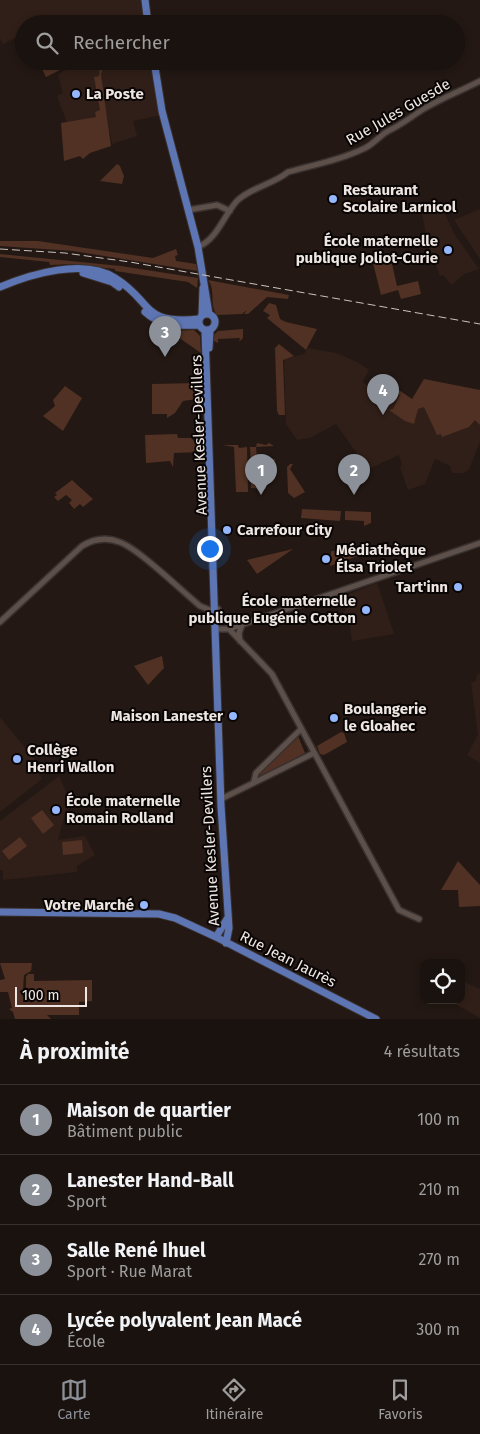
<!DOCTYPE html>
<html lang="fr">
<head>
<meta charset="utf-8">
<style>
  :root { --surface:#1a120e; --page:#231b17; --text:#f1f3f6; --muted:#9f9e9e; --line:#38322e; --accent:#8c9099 }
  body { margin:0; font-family:"Fira Sans",sans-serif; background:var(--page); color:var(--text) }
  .controls { position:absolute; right:15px; bottom:15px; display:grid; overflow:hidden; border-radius:10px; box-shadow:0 2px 8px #0003 }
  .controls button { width:45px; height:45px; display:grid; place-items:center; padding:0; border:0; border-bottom:1px solid var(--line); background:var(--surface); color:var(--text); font:25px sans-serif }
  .scale { position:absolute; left:15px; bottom:12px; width:72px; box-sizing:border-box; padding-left:5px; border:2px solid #eee6e2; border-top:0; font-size:14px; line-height:18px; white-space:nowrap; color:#eee6e2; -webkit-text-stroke:4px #090504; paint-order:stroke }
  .you { position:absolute; left:209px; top:548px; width:18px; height:18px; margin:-12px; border:4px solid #fff; border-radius:50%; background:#1a73e8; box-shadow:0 0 0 8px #1a73e833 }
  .badge { display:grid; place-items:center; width:32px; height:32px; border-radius:50%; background:var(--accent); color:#fff; font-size:16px; font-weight:700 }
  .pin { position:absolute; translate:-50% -41px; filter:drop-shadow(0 1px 2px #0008) }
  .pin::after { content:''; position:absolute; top:26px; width:18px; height:15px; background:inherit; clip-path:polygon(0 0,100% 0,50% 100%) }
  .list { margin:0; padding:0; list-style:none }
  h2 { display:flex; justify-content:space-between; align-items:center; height:65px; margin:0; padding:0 20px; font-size:21px }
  h2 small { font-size:16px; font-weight:400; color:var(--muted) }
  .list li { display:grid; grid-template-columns:32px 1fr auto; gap:15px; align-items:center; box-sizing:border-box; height:70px; padding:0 20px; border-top:1px solid var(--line) }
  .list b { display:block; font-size:19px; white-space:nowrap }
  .list p { margin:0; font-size:16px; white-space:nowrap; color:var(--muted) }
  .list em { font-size:16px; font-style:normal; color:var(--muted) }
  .icon { flex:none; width:28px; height:28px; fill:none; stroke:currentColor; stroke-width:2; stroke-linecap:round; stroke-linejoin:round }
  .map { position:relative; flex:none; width:480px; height:1019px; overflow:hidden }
  .search { position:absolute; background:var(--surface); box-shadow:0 2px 8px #0003; left:15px; right:15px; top:15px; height:55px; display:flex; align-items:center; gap:12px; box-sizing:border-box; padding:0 18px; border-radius:28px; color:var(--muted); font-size:19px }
  .sheet { height:345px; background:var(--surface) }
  nav { display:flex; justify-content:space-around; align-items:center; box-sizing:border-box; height:70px; border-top:1px solid var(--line); background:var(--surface); font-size:14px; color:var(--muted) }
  nav a { display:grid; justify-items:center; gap:2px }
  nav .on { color:var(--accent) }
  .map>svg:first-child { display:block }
  .built { fill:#301f18 }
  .green { fill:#503123 }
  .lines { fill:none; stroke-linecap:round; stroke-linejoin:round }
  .minor-casing { stroke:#39312f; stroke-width:8 }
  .major-casing { stroke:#39312f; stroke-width:9 }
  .minor { stroke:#5d4f49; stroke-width:5 }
  .major { stroke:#5d75b3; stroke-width:7 }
  .rail { stroke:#cbc3be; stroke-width:1; stroke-dasharray:8 4; stroke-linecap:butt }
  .poi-dot { fill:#94b7fd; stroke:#090504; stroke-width:2 }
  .labels { text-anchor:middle; stroke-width:4; stroke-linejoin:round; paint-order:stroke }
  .poi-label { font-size:15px; font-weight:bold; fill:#eee6e2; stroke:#090504; text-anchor:start }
  .street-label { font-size:15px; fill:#eee6e2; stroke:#090504 }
</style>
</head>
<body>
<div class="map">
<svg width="480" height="1019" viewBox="0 0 480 1019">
  <rect width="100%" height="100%" fill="#231813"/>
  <path class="built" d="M0,0H141L144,24H60L55,15L39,24H24V33L3,44L0,38Z
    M99,61H150L161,115L133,121L137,136L112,144L107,117L67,123L57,96L63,93L58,74L66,70L91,69Z
    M441,206L455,235L479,269L464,274L452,285L443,275L440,276L427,241L422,213Z
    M480,209V259L454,220Z
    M308,348L336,353L357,362L369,370L362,382L386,397L391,389L421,407L480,402V442L469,469L464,473H452L450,466L435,459L425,484L408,490L400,467L402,465L399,455L368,469L336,424L310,438L297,440L286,424L284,359L304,354Z
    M377,583L394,634L352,641L350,626L345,622L344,612L346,611V605L342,602V597Z
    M480,673V763L467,755L478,735L471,683L476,681L477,675Z
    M0,717L42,769L38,772L42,779L0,812Z
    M59,776L69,798L58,840L85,836L95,855L77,866V872L3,880V870H0V821Z
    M461,980L480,989V1018L448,1000H461Z"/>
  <path class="green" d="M38,61H97L92,67H66L46,77Z
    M100,66H103L101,75L111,146L90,153L83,159L80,156L64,161L61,123L96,117L95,112L100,110L94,77L99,76Z
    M117,164L120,166L124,176L122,184L100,181Z
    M0,241H38L153,258L176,249L178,255L175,256L176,261L196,264L198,271L73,251L0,246Z
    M0,254L121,266L198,278L197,288L188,282L115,271V269L97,267L96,269L74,264L50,265L49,262L0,257Z
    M390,255L397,286L418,281L421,294L401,299L398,290L381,295L372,259Z
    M208,280L289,295L288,299L267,297L248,314H244L247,310L242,314L217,315C209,305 216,290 208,280Z
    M269,303L276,305L280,319L286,322L317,329L306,350L267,318L270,315L263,311Z
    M243,329V338L239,342L240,338L218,339V343L214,341V335L218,331Z
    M194,330L200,336L201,353L175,335L173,331Z
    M279,344L294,356L283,360L285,415H279L277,411L275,348Z
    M424,379L480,390V425L475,420L469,427L442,437L441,434L437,435L424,407L418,409L414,424L405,421L389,410L393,409L400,395L394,392L392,395L388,393L393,386L412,399Z
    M196,383L197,399L183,401L175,413L167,418V414H152V384Z
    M65,386L82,398L63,431L43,416L55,406L53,400Z
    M177,434L178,438H191L196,443L204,441L203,452L174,453L173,467L170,461L146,463L145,435Z
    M257,443L266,445L269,443L274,446L256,447L257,459H275V461L265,462L266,489L251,488L250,469L257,466L258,464L254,460L251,464L250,447H256Z
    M223,445H238L239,448L247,447L248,492H236L234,447Z
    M290,464H293L290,469L305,492L294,498L288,493L287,467Z
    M72,480L93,499L83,507L80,504L74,509L69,503L72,500L66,495L58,501L54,497L57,495L55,493Z
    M302,509L341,511L340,521L301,518Z
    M345,511L371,512V523L364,526V521L345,520Z
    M293,549L257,574L247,560Z
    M331,551L369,552L330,566Z
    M162,656L164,668L148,685L134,666Z
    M341,732L344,733L347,742L324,755L320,754L317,746Z
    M298,736L305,753L261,777L259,775V773Z
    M42,810L54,825L43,834L31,818Z
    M20,837L27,846L9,860L2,851Z
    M82,840L83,853L63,855L62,842Z
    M458,861L480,885V906L459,907L458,890H441Z
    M0,963H32L31,971L24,975L23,990L20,992L32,1003V997H26V977L28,974H34V981L92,980V1001L79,1002V1015H47L51,1019H15L13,1012L9,1009L12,1008L8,992H0V980L5,979Z"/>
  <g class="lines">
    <g class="minor-casing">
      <path id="minor" d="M188,210L217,205L230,211
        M198,247C217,239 223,217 236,202C247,189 274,184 288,172C313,165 341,160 365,148C374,144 381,134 390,130C401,125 411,117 422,110C441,98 461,91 480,81
        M0,622L82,546C113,527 136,551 159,570C173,582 186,594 200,606L210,610L218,609
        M215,629H229L480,543
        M229,629L272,674L399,910L419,919
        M240,641L239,633L242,625
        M254,781L256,773L301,729
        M221,799L314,753"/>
    </g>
    <g class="major-casing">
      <path id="major" d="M145,0L148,24
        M154,61L162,111L198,247L209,314
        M83,273L112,282L119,287
        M0,287C31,274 84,258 115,278C154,302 140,325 199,319
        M145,312C160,326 178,326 199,325
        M199 322a8 8 0 1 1 16 0a8 8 0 1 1-16 0Z
        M202,315L203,288
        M205,331L221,806L229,928L226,943
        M209,348L210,330
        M0,912L159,914L175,918L216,937L376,1019
        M216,937L227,919"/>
    </g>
    <use href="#minor" class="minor"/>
    <use href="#major" class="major"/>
    <path class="rail" d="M0,249L65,253L130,262L480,324"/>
  </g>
  <g class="poi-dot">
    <circle cx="76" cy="94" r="5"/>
    <circle cx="333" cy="199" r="5"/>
    <circle cx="448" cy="250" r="5"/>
    <circle cx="227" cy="530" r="5"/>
    <circle cx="326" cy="559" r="5"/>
    <circle cx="458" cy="587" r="5"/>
    <circle cx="366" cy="610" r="5"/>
    <circle cx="233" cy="716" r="5"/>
    <circle cx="334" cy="718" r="5"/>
    <circle cx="17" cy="759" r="5"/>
    <circle cx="56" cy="810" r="5"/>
    <circle cx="144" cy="905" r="5"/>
  </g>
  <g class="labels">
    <g class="poi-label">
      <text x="86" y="99">La Poste</text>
      <text x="343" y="195">Restaurant<tspan x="343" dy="17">Scolaire Larnicol</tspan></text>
      <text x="438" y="246" text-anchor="end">École maternelle<tspan x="438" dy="17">publique Joliot-Curie</tspan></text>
      <text x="237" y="535">Carrefour City</text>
      <text x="336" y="555">Médiathèque<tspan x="336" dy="17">Élsa Triolet</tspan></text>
      <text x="448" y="592" text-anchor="end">Tart'inn</text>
      <text x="356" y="606" text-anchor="end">École maternelle<tspan x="356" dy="17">publique Eugénie Cotton</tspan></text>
      <text x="344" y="714">Boulangerie<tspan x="344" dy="17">le Gloahec</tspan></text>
      <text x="223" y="721" text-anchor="end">Maison Lanester</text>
      <text x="27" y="755">Collège<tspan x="27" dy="17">Henri Wallon</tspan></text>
      <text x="66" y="806">École maternelle<tspan x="66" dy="17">Romain Rolland</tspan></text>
      <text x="134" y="910" text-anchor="end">Votre Marché</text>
    </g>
    <g class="street-label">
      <text transform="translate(398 112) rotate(-30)" y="5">Rue Jules Guesde</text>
      <text transform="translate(199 435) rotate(-92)" y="5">Avenue Kesler-Devillers</text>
      <text transform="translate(210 846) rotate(-93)" y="5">Avenue Kesler-Devillers</text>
      <text transform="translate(288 959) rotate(27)" y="5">Rue Jean Jaurès</text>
    </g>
  </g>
</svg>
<div class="controls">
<button><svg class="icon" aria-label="locate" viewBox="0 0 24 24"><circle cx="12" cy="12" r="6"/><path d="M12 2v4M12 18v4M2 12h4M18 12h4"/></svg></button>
</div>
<div class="scale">100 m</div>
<div class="you"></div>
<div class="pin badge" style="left:261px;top:495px">1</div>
<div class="pin badge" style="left:354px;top:495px">2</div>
<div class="pin badge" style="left:165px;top:357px">3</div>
<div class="pin badge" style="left:383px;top:415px">4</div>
<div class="search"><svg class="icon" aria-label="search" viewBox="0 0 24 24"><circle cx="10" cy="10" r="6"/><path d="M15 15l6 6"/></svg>Rechercher</div>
</div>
<section class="sheet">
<h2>À proximité<small>4 résultats</small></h2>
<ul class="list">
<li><span class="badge">1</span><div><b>Maison de quartier</b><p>Bâtiment public</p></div><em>100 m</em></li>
<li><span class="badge">2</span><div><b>Lanester Hand-Ball</b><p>Sport</p></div><em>210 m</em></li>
<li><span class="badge">3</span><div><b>Salle René Ihuel</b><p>Sport · Rue Marat</p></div><em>270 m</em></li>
<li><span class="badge">4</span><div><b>Lycée polyvalent Jean Macé</b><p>École</p></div><em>300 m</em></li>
</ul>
</section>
<nav>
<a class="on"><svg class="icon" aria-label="map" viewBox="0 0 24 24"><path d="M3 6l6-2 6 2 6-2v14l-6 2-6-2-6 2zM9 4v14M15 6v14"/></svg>Carte</a>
<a><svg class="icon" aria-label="directions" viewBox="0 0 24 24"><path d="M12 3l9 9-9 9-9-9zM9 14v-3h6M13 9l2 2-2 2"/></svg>Itinéraire</a>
<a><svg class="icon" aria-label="saved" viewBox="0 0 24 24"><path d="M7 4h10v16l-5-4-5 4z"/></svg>Favoris</a>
</nav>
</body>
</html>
